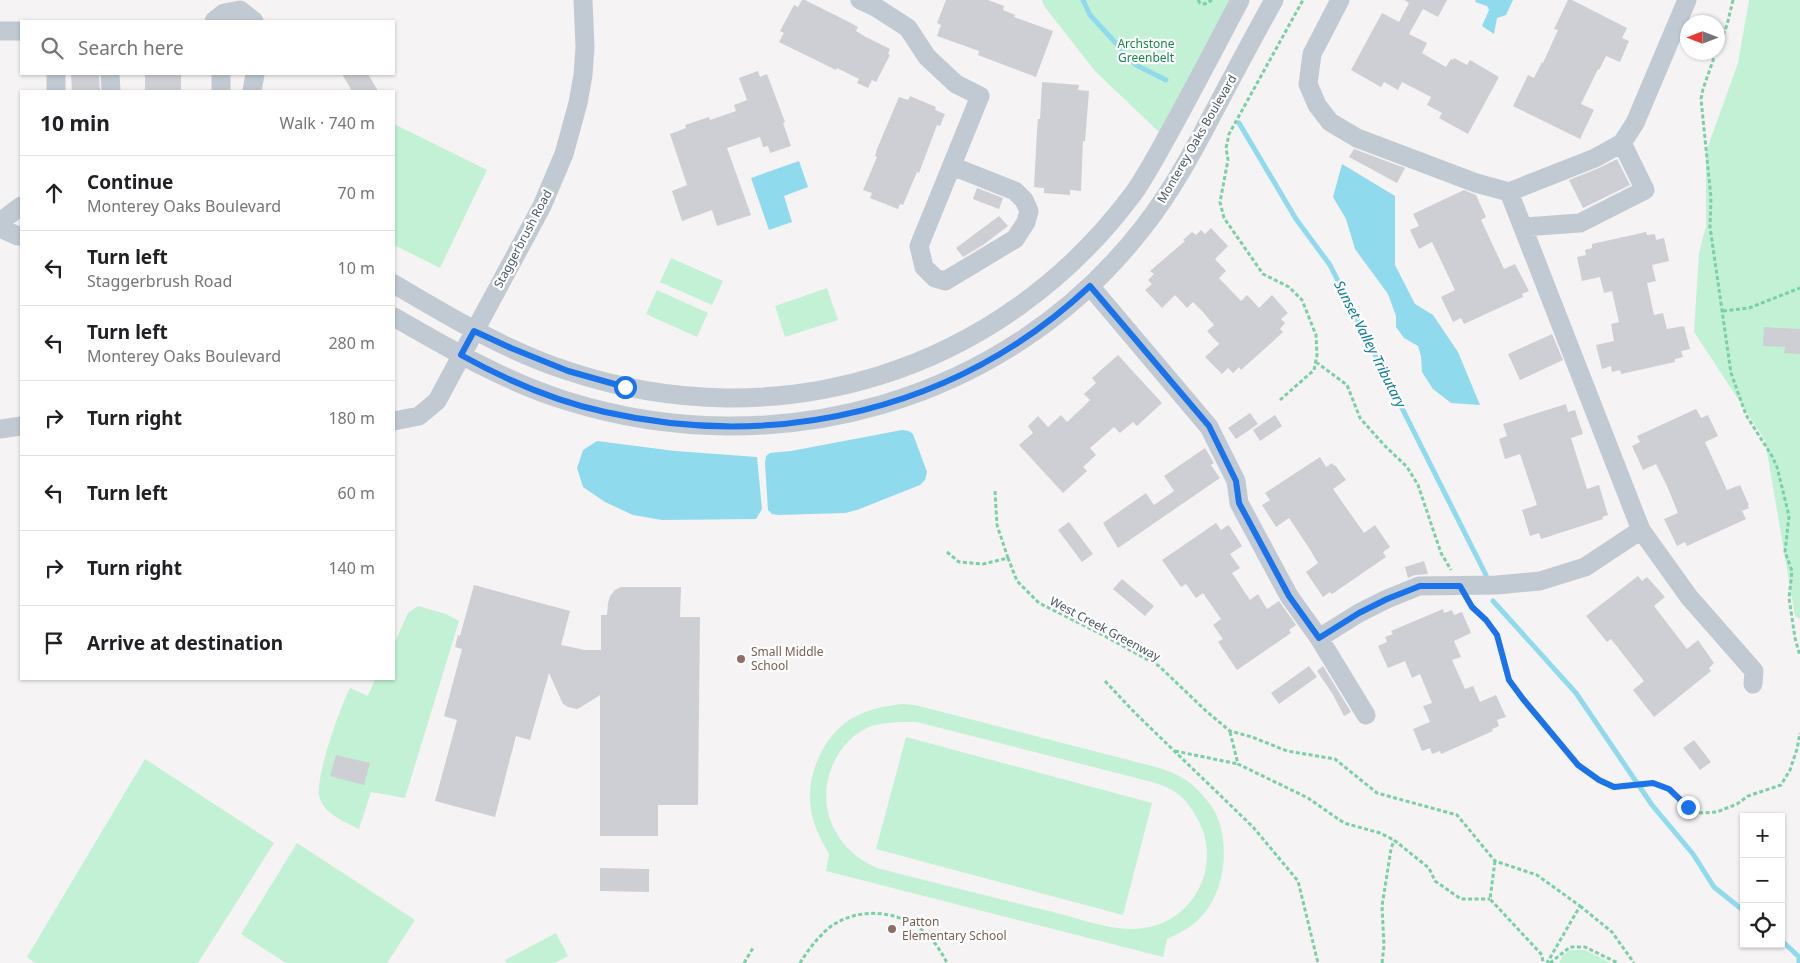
<!DOCTYPE html>
<html lang="en">
<head>
<meta charset="utf-8">
<style>
  :root { --surface:#fff; --page:#f6f6f6; --text:#202124; --muted:#757577; --line:#e0e0e0 }
  body { margin:0; font-family:"Noto Sans",sans-serif; background:var(--page); color:var(--text) }
  .controls { position:absolute; right:15px; bottom:15px; display:grid; overflow:hidden; border-radius:0px; box-shadow:0 1px 4px #0004 }
  .controls button { width:45px; height:45px; display:grid; place-items:center; padding:0; border:0; border-bottom:1px solid var(--line); background:var(--surface); color:var(--text); font:25px sans-serif }
  .compass { position:absolute; left:1680px; top:15px; width:45px; height:45px; border-radius:50%; background:var(--surface); box-shadow:0 1px 4px #0004; rotate:270deg }
  .stop { position:absolute; width:15px; height:15px; margin:-11px; border:4px solid #1a73e8; border-radius:50%; background:#fff }
  .stop.end { background:#1a73e8; border-color:#fff; box-shadow:0 1px 5px #0008 }
  .list { margin:0; padding:0; list-style:none }
  h2 { display:flex; justify-content:space-between; align-items:center; height:65px; margin:0; padding:0 20px; font-size:21px }
  h2 small { font-size:16px; font-weight:400; color:var(--muted) }
  .list li { display:grid; grid-template-columns:32px 1fr auto; gap:15px; align-items:center; box-sizing:border-box; height:75px; padding:0 20px; border-top:1px solid var(--line) }
  .list b { display:block; font-size:19px; white-space:nowrap }
  .list p { margin:0; font-size:16px; white-space:nowrap; color:var(--muted) }
  .list em { font-size:16px; font-style:normal; color:var(--muted) }
  .icon { flex:none; width:28px; height:28px; fill:none; stroke:currentColor; stroke-width:2; stroke-linecap:round; stroke-linejoin:round }
  .map { position:relative; flex:none; width:1800px; height:963px; overflow:hidden }
  .search { position:absolute; background:var(--surface); box-shadow:0 1px 4px #0004; left:20px; top:20px; width:375px; height:55px; display:flex; align-items:center; gap:12px; box-sizing:border-box; padding:0 18px; border-radius:0px; color:var(--muted); font-size:19px }
  .panel { position:absolute; background:var(--surface); box-shadow:0 1px 4px #0004; left:20px; top:90px; width:375px; height:590px; border-radius:0px }
  .map>svg:first-child { display:block }
  .green { fill:#c3f1d5; fill-rule:evenodd }
  .water { fill:#90daee }
  .lines { fill:none; stroke-linecap:round; stroke-linejoin:round }
  .stream { stroke:#90daee; stroke-width:5 }
  .building { fill:#cdcfd5 }
  .path { stroke:#7ad0a6; stroke-width:3; stroke-dasharray:4 2.5; stroke-linecap:butt }
  .minor { stroke:#c1cad2; stroke-width:19 }
  .route { stroke:#1a73e8; stroke-width:6 }
  .education-dot { fill:#8d6e63; stroke:#fff; stroke-width:2 }
  .labels { text-anchor:middle; stroke-width:4.5; stroke-linejoin:round; paint-order:stroke }
  .park-label { font-size:12px; fill:#17864f; stroke:#fff }
  .street-label { font-size:12px; fill:#4a5661; stroke:#fff }
  .education-label { font-size:12px; fill:#785e54; stroke:#fff; text-anchor:start }
  .water-label { font-size:14px; font-style:italic; fill:#0c7c9b; stroke:#fff }
</style>
</head>
<body>
<div class="map">
<svg width="1800" height="963" viewBox="0 0 1800 963">
  <rect width="100%" height="100%" fill="#f5f3f3"/>
  <path class="green" d="M1042,0H1232L1160,133L1095,71L1044,6Z
    M1749,0H1800V619L1795,616L1765,440L1694,332L1699,253L1706,226V152L1738,63Z
    M394,124L487,170L440,268L394,245Z
    M671,258L723,281L712,305L660,282Z
    M827,288L838,320L785,337L775,306Z
    M657,290L708,313L697,337L646,314Z
    M418,606L446,614L459,621L405,798L371,792L359,829C345,822 322,813 319,795C316,776 340,707 350,688L368,696L375,679H394V644L408,613Z
    M902,704L915,705L1148,765C1163,769 1177,773 1190,783C1199,791 1209,801 1215,812C1231,844 1225,894 1199,919C1190,928 1178,934 1167,939L1163,957L826,871L829,854C819,837 811,820 810,801C808,773 823,740 845,723C861,711 882,706 902,704ZM901,722H917L1144,780C1153,782 1163,785 1172,790C1183,796 1191,807 1197,818C1225,867 1191,928 1134,929C1109,930 1078,918 1053,912C994,898 936,883 877,868C834,850 813,803 835,760C842,747 853,734 867,728C877,723 890,723 901,722Z
    M906,737L1152,803L1123,915L876,849Z
    M145,759L274,843L198,963H35L27,957Z
    M297,843L415,920L387,963H286L241,934Z
    M556,933L568,956L555,963H507L505,960Z
    M1570,950H1585L1611,963H1559L1563,955Z"/>
  <path class="water" d="M1476,0H1513L1506,15L1497,18L1494,34L1482,26L1489,10L1487,6L1475,2Z
    M799,161L808,187L784,196L792,222L769,230L751,178Z
    M1342,164L1395,196V265L1415,304L1433,315L1458,352L1480,405L1451,403L1433,389L1422,372L1421,356L1418,346L1404,338L1396,327V316L1388,294L1355,249L1346,219L1333,197Z
    M902,430L909,431L913,434L927,472L925,480L920,485L857,510L845,513L779,515L772,514L768,510L765,464L766,456L770,453L791,451Z
    M597,441L675,451L757,457L762,509L756,519L662,520L633,515L605,502L583,487L577,468L583,450Z"/>
  <g class="lines">
    <path class="stream" d="M1083,0L1090,15L1136,65L1166,80
      M1239,123L1296,219L1330,265L1486,575
      M1493,601L1576,693L1652,805L1693,854L1714,887L1744,911
      M1781,940L1799,957V963"/>
  </g>
  <path class="building" d="M802,0H805L847,21L858,27L856,31L864,36L890,49L888,54L890,55L876,82L872,80L868,88L857,83L859,79L837,68L836,70L779,42L784,33L780,31L794,5L798,7Z
    M946,0H988L1004,6L1003,10L1015,15L1014,17L1053,31L1036,77L978,55L979,51L937,36L941,25L937,23Z
    M1404,0H1447L1438,17L1423,9L1409,34L1427,43L1422,53L1446,67L1451,59L1453,60L1454,58L1467,65L1470,60L1499,77L1468,134L1439,118L1442,113L1427,105L1431,97L1402,82L1398,90L1384,82L1381,87L1351,70L1382,13L1399,22L1409,3Z
    M1568,0H1572L1627,28L1622,38L1629,41L1620,62L1606,56L1599,70L1598,69L1581,104L1594,110L1580,139L1513,106L1528,75L1534,78L1542,62L1543,63L1558,30L1554,29Z
    M758,71L760,77L767,74L785,122L783,123L791,146L770,153L768,146L763,147L760,137L727,148L751,215L717,226L712,210L682,221L672,191L687,185L670,134L686,128L685,125L709,117L710,120L736,111L734,105L747,100L739,78Z
    M71,74H99L100,91H72Z
    M145,74H181V91H145Z
    M342,74H368L378,91H352Z
    M1042,82L1079,85L1078,90L1089,91L1085,142L1083,141L1081,191L1070,190V195L1044,193V188L1034,187L1037,131L1038,119H1040Z
    M910,96L936,107L935,110L945,114L940,126L937,125L919,173L917,172L903,205L900,204L898,209L870,198L872,193L863,190L877,157L875,156L877,149L899,97L908,100Z
    M1354,149L1405,168L1397,183L1349,157Z
    M1617,159L1630,185L1583,208L1569,180L1599,168Z
    M977,188L1003,198L999,209L973,199Z
    M1464,190L1476,195L1486,217L1481,220L1504,269L1515,264L1529,291L1522,294L1523,297L1464,324L1461,318L1453,322L1441,297L1455,290L1432,242L1419,249L1410,230L1419,226L1413,214Z
    M999,216L1008,226L983,245L963,257L956,248Z
    M1211,228L1228,246L1215,259L1226,271L1219,278L1241,301L1247,295L1259,308L1272,295L1288,313L1281,319L1285,323L1280,329L1283,332L1270,344L1241,370L1239,367L1233,373L1228,368L1222,374L1205,357L1219,344L1207,331L1214,325L1202,311L1193,302L1187,308L1175,295L1162,308L1145,290L1152,284L1148,280L1154,274L1150,271L1185,241L1183,240L1192,232L1196,235L1201,230L1205,234Z
    M1646,232L1647,235L1655,234L1656,240L1664,238L1669,261L1652,265L1656,281L1647,283L1654,315L1663,313L1667,329L1684,326L1690,349L1681,351L1683,357L1675,359V362L1621,374L1620,370L1612,372L1611,366L1602,369L1596,345L1614,341L1611,324L1619,322L1612,291L1604,293L1600,277L1582,281L1577,257L1586,255L1585,250L1592,248V244Z
    M1764,327L1800,329V354L1784,353L1785,347L1763,346Z
    M1552,334L1563,360L1520,380L1508,354Z
    M1118,355L1162,403L1137,426L1133,422L1120,433L1114,427L1090,448L1096,455L1083,467L1087,471L1063,493L1019,445L1033,433L1028,426L1038,416L1048,427L1061,415L1067,422L1081,409L1090,400L1084,394L1096,383L1092,378Z
    M1566,404L1568,412L1575,410L1583,434L1571,438L1587,489L1599,485L1608,515L1602,517L1603,519L1541,539L1539,533L1530,536L1522,510L1537,505L1520,454L1505,459L1499,439L1507,436L1503,424Z
    M1696,409L1701,418L1708,415L1718,436L1705,442L1727,490L1740,485L1749,505H1748L1749,508L1742,511L1746,519L1687,546L1685,542L1677,546L1664,519L1678,513L1667,486L1656,464L1643,470L1632,446L1640,442L1637,436Z
    M1250,413L1258,424L1236,439L1228,428Z
    M1275,415L1282,426L1260,441L1253,430Z
    M1205,448L1214,463L1211,465L1220,478L1118,548L1103,523L1146,493L1154,505L1174,491L1164,476Z
    M1320,457L1326,467L1332,463L1334,466L1335,465L1346,480L1333,489L1364,533L1375,525L1390,547L1383,552L1386,557L1332,594L1330,592L1323,597L1306,572L1318,563L1309,548L1289,518L1276,527L1262,505L1270,500L1265,493Z
    M1069,522L1093,554L1082,562L1058,530Z
    M1216,523L1221,530L1228,525L1230,527L1242,546L1230,554L1240,568L1232,573L1250,600L1258,594L1267,609L1279,601L1296,625L1289,630L1291,633L1237,670L1218,642L1223,639L1213,625L1221,619L1203,593L1196,598L1186,584L1181,587L1162,560Z
    M1424,561L1428,574L1415,575L1408,578L1405,567Z
    M1638,576L1642,581L1647,577L1665,597L1654,606L1687,649L1698,640L1714,663L1709,668L1711,671L1654,717L1633,690L1644,681L1611,639L1607,642L1586,616Z
    M1122,579L1154,606L1145,616L1113,589Z
    M474,585L570,611L561,645L585,650H601V615H607L608,603L610,596L615,590L621,587H681L680,617H700L698,805H658V836H600V695L581,707L577,709L568,707L563,704L549,673L530,740L516,736L495,817L435,801L457,720L444,716L462,649L455,647L458,635L460,636Z
    M1443,609L1444,613L1452,610L1454,615L1462,612L1471,633L1454,641L1461,657L1452,660L1465,689L1473,686L1480,702L1496,695L1506,717L1497,720L1499,726L1492,729L1493,731L1441,754L1440,751L1432,754L1430,748L1422,751L1413,729L1430,722L1423,706L1432,703L1420,674L1412,678L1405,661L1388,668L1378,646L1387,642L1385,637L1393,634L1391,631Z
    M1309,666L1317,677L1279,704L1271,693Z
    M1323,666L1351,712L1344,716L1332,693L1317,671Z
    M1694,740L1711,762L1700,770L1683,748Z
    M336,755L370,763L364,785L330,776Z
    M600,868L649,869V892L600,891Z"/>
  <g class="lines">
    <path class="path" d="M1198,0L1200,3L1205,4L1212,0
      M1718,47L1727,25L1733,0
      M1716,52L1703,89L1701,99L1711,198L1710,227L1731,373L1746,415L1772,456L1777,467L1789,516L1785,552L1792,571L1789,598L1795,638L1800,656
      M1723,311L1749,308L1800,288
      M1316,362L1347,385L1360,418L1384,445L1407,467L1418,485L1441,553L1451,570
      M1280,400L1314,370L1317,355L1316,335L1302,300L1289,287L1263,274L1224,218L1220,202L1228,160L1226,148L1229,134L1303,0
      M995,491L997,525L1008,558
      M947,552L959,562L983,564L1008,558L1017,581L1039,603L1103,635L1159,666L1206,711L1230,731L1252,737L1287,751L1335,759L1377,793L1457,815L1495,861L1537,875L1580,906L1547,963
      M1469,601L1472,607L1486,620L1497,635L1509,680L1523,699L1578,765L1599,780L1614,787L1653,783L1669,789L1688,807L1699,813L1717,812L1737,804L1748,796L1781,785L1790,770L1797,749L1800,733
      M1105,681L1136,714L1253,827L1298,881L1318,963
      M1230,732L1238,764L1308,798L1344,823L1380,833L1394,840L1429,868L1435,881L1461,899H1490
      M1175,751L1238,764
      M1495,861L1490,899L1542,955L1543,963
      M1580,906L1612,932L1634,963
      M744,963L753,948
      M800,963C808,950 818,937 830,927C859,906 900,910 927,934C935,942 942,953 947,963
      M1382,963L1384,946L1382,906L1391,849L1394,840
      M1550,963L1570,947H1585L1618,963"/>
    <path class="minor" d="M860,0L877,8L908,28L927,57L956,84L980,96L919,246L924,267L935,278L945,281L1015,239L1026,222L1029,211L1024,200L1015,191L952,166
      M1340,0L1312,54L1308,84L1317,105L1330,122L1357,138L1476,183L1509,192L1595,158L1622,143L1635,123L1687,0
      M214,21L224,13L240,10L254,21
      M0,31H21
      M56,74V91
      M110,74L111,91
      M221,74V91
      M252,91L255,74
      M1509,192L1641,530L1689,597L1754,671L1753,684
      M0,222L21,206
      M1523,227L1580,223L1645,190L1622,143
      M0,228L18,236H21
      M394,284C450,317 506,351 568,371C779,441 1000,372 1133,194C1148,173 1160,149 1173,126C1196,84 1218,42 1240,0
      M1090,286L1209,427L1236,481L1239,503L1289,596L1319,638L1366,715
      M394,317C450,349 505,382 567,401C776,466 1006,403 1142,229C1173,190 1196,146 1219,102C1237,68 1255,34 1274,0
      M394,421L419,416L437,401L542,206L564,154L578,103L583,75L585,47L583,0
      M0,429L21,426
      M1319,638L1359,613L1387,599L1419,586L1497,585L1540,581L1585,567L1641,530"/>
  </g>
  <g class="lines">
    <path class="route" d="M625,387L568,371L511,348L474,331L461,355C506,380 554,401 605,412C779,451 958,410 1090,286L1209,426L1236,481L1239,503L1289,596L1319,638L1359,613L1387,599L1420,586H1460L1472,607L1486,620L1497,635L1509,680L1523,699L1578,765L1599,780L1614,787L1653,783L1669,789L1688,807"/>
  </g>
  <g class="education-dot">
    <circle cx="741" cy="659" r="5"/>
    <circle cx="892" cy="929" r="5"/>
  </g>
  <g class="labels">
    <g class="park-label">
      <text x="1146" y="48">Archstone<tspan x="1146" dy="14">Greenbelt</tspan></text>
    </g>
    <g class="street-label">
      <text transform="translate(1197 139) rotate(-60)" y="4">Monterey Oaks Boulevard</text>
      <text transform="translate(523 239) rotate(-62)" y="4">Staggerbrush Road</text>
      <text transform="translate(1105 629) rotate(28)" y="4">West Creek Greenway</text>
    </g>
    <g class="education-label">
      <text x="751" y="656">Small Middle<tspan x="751" dy="14">School</tspan></text>
      <text x="902" y="926">Patton<tspan x="902" dy="14">Elementary School</tspan></text>
    </g>
    <g class="water-label">
      <text transform="translate(1370 344) rotate(63)" y="5">Sunset Valley Tributary</text>
    </g>
  </g>
</svg>
<div class="controls">
<button>+</button>
<button>−</button>
<button><svg class="icon" aria-label="locate" viewBox="0 0 24 24"><circle cx="12" cy="12" r="6"/><path d="M12 2v4M12 18v4M2 12h4M18 12h4"/></svg></button>
</div>
<svg class="compass" viewBox="-18 -18 36 36"><path d="M0-13l5 13h-10z" fill="#e53935"/><path d="M0 13l5-13h-10z" fill="#757577"/></svg>
<div class="stop" style="left:625px;top:387px"></div>
<div class="stop end" style="left:1688px;top:807px"></div>
<div class="search"><svg class="icon" aria-label="search" viewBox="0 0 24 24"><circle cx="10" cy="10" r="6"/><path d="M15 15l6 6"/></svg>Search here</div>
<section class="panel">
<h2>10 min<small>Walk · 740 m</small></h2>
<ul class="list">
<li><svg class="icon" aria-label="ahead" viewBox="0 0 24 24"><path d="M12 20V5M6 11l6-6 6 6"/></svg><div><b>Continue</b><p>Monterey Oaks Boulevard</p></div><em>70 m</em></li>
<li><svg class="icon" aria-label="left" viewBox="0 0 24 24"><path d="M17 20v-9H6M10 6l-5 5 5 5"/></svg><div><b>Turn left</b><p>Staggerbrush Road</p></div><em>10 m</em></li>
<li><svg class="icon" aria-label="left" viewBox="0 0 24 24"><path d="M17 20v-9H6M10 6l-5 5 5 5"/></svg><div><b>Turn left</b><p>Monterey Oaks Boulevard</p></div><em>280 m</em></li>
<li><svg class="icon" aria-label="right" viewBox="0 0 24 24"><path d="M7 20v-9h11M14 6l5 5-5 5"/></svg><div><b>Turn right</b></div><em>180 m</em></li>
<li><svg class="icon" aria-label="left" viewBox="0 0 24 24"><path d="M17 20v-9H6M10 6l-5 5 5 5"/></svg><div><b>Turn left</b></div><em>60 m</em></li>
<li><svg class="icon" aria-label="right" viewBox="0 0 24 24"><path d="M7 20v-9h11M14 6l5 5-5 5"/></svg><div><b>Turn right</b></div><em>140 m</em></li>
<li><svg class="icon" aria-label="arrive" viewBox="0 0 24 24"><path d="M6 21V4h12l-3 4 3 4H6"/></svg><div><b>Arrive at destination</b></div></li>
</ul>
</section>
</div>
</body>
</html>
